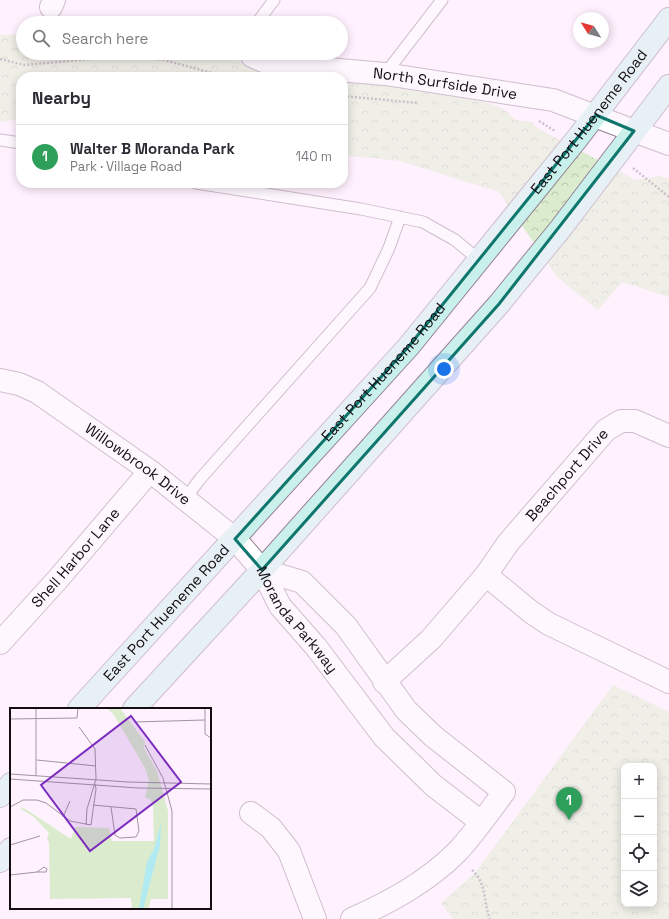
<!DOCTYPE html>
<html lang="en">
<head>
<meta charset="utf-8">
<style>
  :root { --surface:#fff; --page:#f7f7f7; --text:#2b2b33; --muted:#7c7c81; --line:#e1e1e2; --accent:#db2777 }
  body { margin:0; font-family:"Space Grotesk",sans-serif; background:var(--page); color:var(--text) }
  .controls { position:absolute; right:12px; bottom:12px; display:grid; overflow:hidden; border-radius:8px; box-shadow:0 2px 10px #0003 }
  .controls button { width:36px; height:36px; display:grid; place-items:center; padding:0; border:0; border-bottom:1px solid var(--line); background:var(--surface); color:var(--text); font:20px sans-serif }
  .compass { position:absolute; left:573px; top:12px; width:36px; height:36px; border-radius:50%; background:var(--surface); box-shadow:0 2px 10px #0003; rotate:307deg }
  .you { position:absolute; left:444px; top:369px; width:14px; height:14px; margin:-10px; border:3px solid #fff; border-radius:50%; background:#1a73e8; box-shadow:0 0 0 6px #1a73e833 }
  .badge { display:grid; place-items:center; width:26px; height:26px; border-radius:50%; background:var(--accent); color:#fff; font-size:13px; font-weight:700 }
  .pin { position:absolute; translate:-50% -33px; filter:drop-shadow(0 1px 2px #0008) }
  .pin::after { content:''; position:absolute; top:21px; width:14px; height:12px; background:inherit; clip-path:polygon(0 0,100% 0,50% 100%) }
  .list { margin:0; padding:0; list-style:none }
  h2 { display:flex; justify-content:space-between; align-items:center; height:52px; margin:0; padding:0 16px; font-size:17px }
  h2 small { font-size:13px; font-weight:400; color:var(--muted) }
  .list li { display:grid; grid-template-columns:26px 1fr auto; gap:12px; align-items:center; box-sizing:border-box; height:64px; padding:0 16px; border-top:1px solid var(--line) }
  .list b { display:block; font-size:15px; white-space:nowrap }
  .list p { margin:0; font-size:13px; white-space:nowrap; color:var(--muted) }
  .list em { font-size:13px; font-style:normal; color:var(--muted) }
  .icon { flex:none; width:22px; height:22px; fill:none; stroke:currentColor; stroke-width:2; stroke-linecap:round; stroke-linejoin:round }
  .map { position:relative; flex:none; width:669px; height:919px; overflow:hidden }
  .search { position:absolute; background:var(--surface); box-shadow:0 2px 10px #0003; left:16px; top:16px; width:332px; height:44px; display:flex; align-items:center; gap:10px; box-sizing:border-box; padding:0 14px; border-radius:22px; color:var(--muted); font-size:15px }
  .panel { position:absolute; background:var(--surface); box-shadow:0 2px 10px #0003; left:16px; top:72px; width:332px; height:116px; border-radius:16px }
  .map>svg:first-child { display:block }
  .park { fill:url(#park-crowns); fill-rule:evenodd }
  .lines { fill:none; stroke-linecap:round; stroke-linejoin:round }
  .service-casing { stroke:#968194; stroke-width:13 }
  .minor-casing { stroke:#968194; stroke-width:24 }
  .tertiary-casing { stroke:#968194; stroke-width:24 }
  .secondary-casing { stroke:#968194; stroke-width:24 }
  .path { stroke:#918791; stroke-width:2.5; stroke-dasharray:2 2; stroke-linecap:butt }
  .service { stroke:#fff; stroke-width:11 }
  .minor { stroke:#fff; stroke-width:22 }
  .tertiary { stroke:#fff; stroke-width:22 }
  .secondary { stroke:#c9f0eb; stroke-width:22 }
  .marked { fill:none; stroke:#0f766e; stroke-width:3; stroke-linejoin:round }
  .labels { text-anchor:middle; stroke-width:3; stroke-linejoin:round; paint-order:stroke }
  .street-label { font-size:15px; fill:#140d14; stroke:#fff1fe }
  .inset-road { fill:none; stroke:#a196a0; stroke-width:1 }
  .view { fill:#7b2cbf; fill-opacity:0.15; stroke:#7b2cbf; stroke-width:2 }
  .inset-edge { fill:none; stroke:#140d14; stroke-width:2 }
</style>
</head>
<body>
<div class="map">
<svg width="669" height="919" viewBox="0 0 669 919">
  <defs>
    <pattern id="park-crowns" width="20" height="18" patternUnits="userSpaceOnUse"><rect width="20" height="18" fill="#dbebcd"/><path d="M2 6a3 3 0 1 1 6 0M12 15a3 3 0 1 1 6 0" fill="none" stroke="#bbc8af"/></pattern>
  </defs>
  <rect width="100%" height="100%" fill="#fff1fe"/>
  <path class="park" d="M23,34V53H236L239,62L267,73L323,77H21V119L0,122V35Z
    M343,79L481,101L502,108L516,120L532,122L537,128L636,180L660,176L669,179V297L622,282L598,310L557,277L499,192L400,161L343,155Z
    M613,685L669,712V919H453L441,903L475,873ZM624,766H654V904H624Z"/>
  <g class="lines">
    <g class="service-casing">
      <path id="service" d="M257,23L274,0
        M385,74L442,0
        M0,140L21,143
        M196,183L361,209L423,222L455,240L479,260
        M185,499L200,479L370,288L389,248L400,217"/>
    </g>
    <g class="minor-casing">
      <g id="minor">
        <path d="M51,7L54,0"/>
        <path id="s1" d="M252,56L270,64L385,74L553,100L634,131"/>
        <path id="s2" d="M0,380L19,384L37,392L150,471L235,539L262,570L280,606L316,647L384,737L433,785L481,822"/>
        <path d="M262,570L302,582L346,626L406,710L433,736L504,792C489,812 474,834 457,852C427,882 390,902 352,919"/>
        <path d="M486,575L531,612L549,624L669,682"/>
        <path id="s3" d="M0,643L58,579L150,471"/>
        <path id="s4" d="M384,682L431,639L486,575L508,543L606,430L621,421H635L669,436"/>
        <path d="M251,813L271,828L289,851L315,919"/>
      </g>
    </g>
    <g class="tertiary-casing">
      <path id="tertiary" d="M634,131L669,144"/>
    </g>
    <g class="secondary-casing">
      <g id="secondary">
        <path id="s5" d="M79,709L409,346L576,140L669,19"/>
        <path d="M134,709L262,570L499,304L561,228L669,86"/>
        <path d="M0,796L11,784"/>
        <path d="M0,861L11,849"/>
      </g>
    </g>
    <path class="path" d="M0,59L24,65L124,56L164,60L219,75L240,77
      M343,96L418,103
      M539,121L555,131
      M633,168L669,197
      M472,870C487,883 483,902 490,919"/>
    <use href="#service" class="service"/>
    <use href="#minor" class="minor"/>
    <use href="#tertiary" class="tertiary"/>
    <use href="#secondary" class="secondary"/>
  </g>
  <path d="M0 0H669V919H0ZM596,115L634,131L499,304L262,570L235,539L409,346Z" fill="#fff1fe" fill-opacity=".55" fill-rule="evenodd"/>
  <path class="marked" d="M596,115L634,131L499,304L262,570L235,539L409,346Z"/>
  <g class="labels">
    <g class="street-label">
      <text dy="5" stroke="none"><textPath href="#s1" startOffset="196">North Surfside Drive</textPath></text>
      <text dy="5" stroke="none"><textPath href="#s5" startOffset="778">East Port Hueneme Road</textPath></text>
      <text dy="5" stroke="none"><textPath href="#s5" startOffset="454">East Port Hueneme Road</textPath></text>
      <text dy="5" stroke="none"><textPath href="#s2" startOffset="163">Willowbrook Drive</textPath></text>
      <text dy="5" stroke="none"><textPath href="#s4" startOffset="277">Beachport Drive</textPath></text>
      <text dy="5" stroke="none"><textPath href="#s3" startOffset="114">Shell Harbor Lane</textPath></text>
      <text dy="5" stroke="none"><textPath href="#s5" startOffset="130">East Port Hueneme Road</textPath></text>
      <text dy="5" stroke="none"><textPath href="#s2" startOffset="388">Moranda Parkway</textPath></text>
    </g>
  </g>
  <g transform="translate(10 708)">
    <rect width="201" height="201" fill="#fff1fe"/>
    <path d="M97,0H110L135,34L134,40L147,63L158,103V191H141L138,201H122L121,190L40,191L39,134L37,131L39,125L24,109L11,101L12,99L17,102L61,131L65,119L99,120L102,133H144L143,98L140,91L135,90L139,72L135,60L104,7Z" fill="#dbebcd"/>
    <path d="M151,115L150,138L133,201H129L137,154L144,141Z" fill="#b2eaf2"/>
    <path class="inset-road" d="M26,0V68M195,0V26L201,30M0,11L67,10L68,0M124,14L195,12M69,19L85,41L86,71L77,101L76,117M135,37L153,70L162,103V201M27,52L86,58M0,66L118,74L201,76M0,71L128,80L201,81M83,97L126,101L129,123L126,129L110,130L105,127L101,99M0,99L13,92H27L36,95L60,113L81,117L86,81L85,76M53,109L60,93M0,137L30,128M34,159L37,161L36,164H27ZM0,167L27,164"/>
    <path class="view" d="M121,8L171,74L80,143L31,77Z"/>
    <rect width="201" height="201" class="inset-edge"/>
  </g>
</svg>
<div class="controls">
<button>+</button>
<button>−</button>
<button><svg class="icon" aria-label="locate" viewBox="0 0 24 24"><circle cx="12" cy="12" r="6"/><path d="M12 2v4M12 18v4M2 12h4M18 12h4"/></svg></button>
<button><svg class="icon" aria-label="layers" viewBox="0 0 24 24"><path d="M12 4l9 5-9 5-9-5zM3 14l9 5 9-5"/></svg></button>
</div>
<svg class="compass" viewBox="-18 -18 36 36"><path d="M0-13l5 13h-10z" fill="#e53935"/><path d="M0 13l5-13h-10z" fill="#7c7c81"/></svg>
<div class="you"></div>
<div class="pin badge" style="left:569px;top:820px;background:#2e9e5b">1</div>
<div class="search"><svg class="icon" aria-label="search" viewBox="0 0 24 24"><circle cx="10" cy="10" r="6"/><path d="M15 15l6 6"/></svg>Search here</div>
<section class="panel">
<h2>Nearby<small></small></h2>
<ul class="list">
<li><span class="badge" style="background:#2e9e5b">1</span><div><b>Walter B Moranda Park</b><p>Park · Village Road</p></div><em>140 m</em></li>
</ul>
</section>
</div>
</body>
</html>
